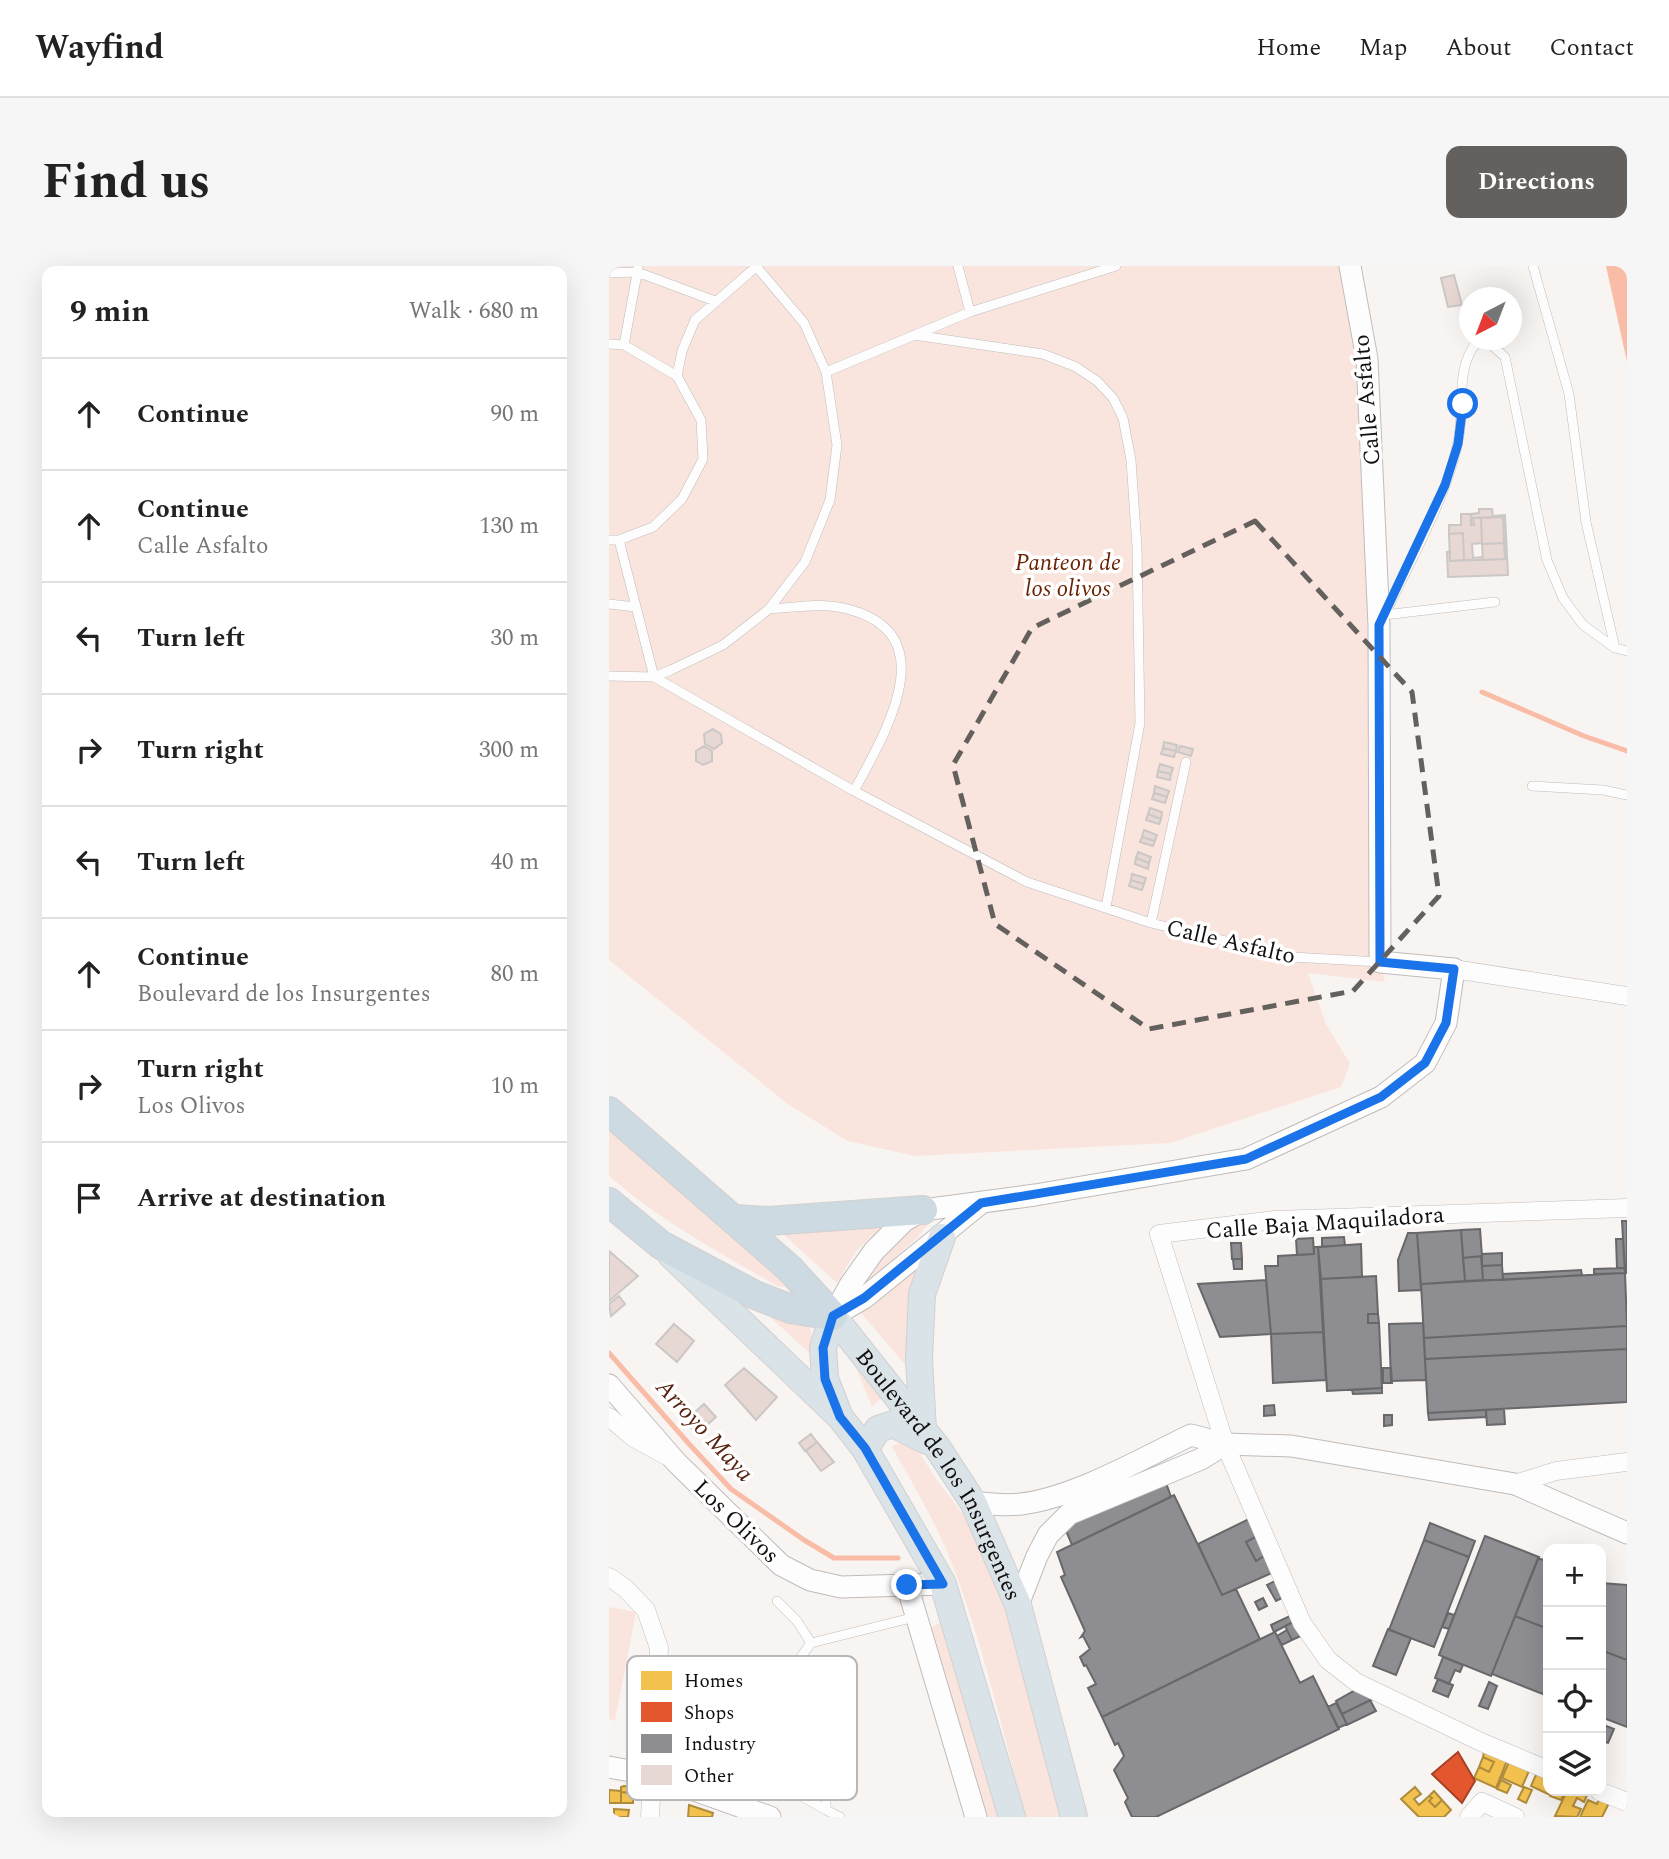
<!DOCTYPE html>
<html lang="en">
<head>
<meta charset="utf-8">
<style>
  :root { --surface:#fff; --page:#f6f6f6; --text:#222; --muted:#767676; --line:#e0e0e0; --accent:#63605e }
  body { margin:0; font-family:Spectral,serif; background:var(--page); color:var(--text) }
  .controls { position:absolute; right:21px; bottom:21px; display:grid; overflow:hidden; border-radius:14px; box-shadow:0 7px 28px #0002 }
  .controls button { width:63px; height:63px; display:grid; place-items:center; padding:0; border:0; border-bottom:2px solid var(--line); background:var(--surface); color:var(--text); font:35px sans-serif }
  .compass { position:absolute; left:850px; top:21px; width:63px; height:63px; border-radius:50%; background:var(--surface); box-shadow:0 7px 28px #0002; rotate:222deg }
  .stop { position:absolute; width:21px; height:21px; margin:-16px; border:5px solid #1a73e8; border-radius:50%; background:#fff }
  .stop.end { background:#1a73e8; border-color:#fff; box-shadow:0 2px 7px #0008 }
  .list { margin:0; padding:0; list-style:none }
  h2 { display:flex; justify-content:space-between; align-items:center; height:91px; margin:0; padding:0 28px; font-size:30px }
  h2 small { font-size:23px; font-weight:400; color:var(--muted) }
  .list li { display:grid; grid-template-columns:46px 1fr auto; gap:21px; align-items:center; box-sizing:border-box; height:112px; padding:0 28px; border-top:2px solid var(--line) }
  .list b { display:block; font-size:26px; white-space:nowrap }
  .list p { margin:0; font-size:23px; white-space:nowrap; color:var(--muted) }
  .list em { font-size:23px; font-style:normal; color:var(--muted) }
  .icon { flex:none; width:38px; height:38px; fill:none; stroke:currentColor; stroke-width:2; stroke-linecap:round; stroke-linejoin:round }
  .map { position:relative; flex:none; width:1018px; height:1551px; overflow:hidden; border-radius:14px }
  header { display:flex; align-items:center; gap:42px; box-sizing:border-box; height:98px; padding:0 35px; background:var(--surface); border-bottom:2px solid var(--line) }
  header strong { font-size:33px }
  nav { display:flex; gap:38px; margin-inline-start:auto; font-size:24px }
  .intro { display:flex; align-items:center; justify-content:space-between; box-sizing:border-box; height:168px; padding:0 42px }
  h1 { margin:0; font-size:49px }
  .button { padding:18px 32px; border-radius:14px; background:var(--accent); color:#fff; font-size:24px; font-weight:700 }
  main { display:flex; gap:42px; padding:0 42px }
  aside { flex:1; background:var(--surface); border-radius:14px; box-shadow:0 7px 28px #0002 }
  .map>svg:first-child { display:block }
  .green { fill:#fae5de }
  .water { fill:#f9bda7 }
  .homes { fill:#f2c14e; stroke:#af8c3b; stroke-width:2 }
  .shops { fill:#e4572e; stroke:#a54225; stroke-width:2 }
  .industry { fill:#8d8d92; stroke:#68686b; stroke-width:2 }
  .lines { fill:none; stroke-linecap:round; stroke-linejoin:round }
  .stream { stroke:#f9bda7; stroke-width:5 }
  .building { fill:#e8d8d3; stroke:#cac7c6; stroke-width:2 }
  .service-casing { stroke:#bfbcba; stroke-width:10 }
  .minor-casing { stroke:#bfbcba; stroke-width:19 }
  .tertiary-casing { stroke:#bfbcba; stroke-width:23 }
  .primary-casing { stroke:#d2d0cf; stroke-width:28 }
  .trunk-casing { stroke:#d2d0cf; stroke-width:30 }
  .service { stroke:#fefdfd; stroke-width:9 }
  .minor { stroke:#fefdfd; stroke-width:18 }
  .tertiary { stroke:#fefdfd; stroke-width:21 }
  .primary { stroke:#d9e3e8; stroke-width:26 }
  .trunk { stroke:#cddae1; stroke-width:28 }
  .route { stroke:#1a73e8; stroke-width:9 }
  .marked { fill:none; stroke:#63605e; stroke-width:5; stroke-dasharray:14 9; stroke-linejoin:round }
  .labels { text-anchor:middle; stroke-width:7; stroke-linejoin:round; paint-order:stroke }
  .street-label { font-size:23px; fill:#13100f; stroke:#fff }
  .park-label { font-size:23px; font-style:italic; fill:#6b2201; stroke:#fff }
  .water-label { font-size:24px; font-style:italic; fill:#57230f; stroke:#fff }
  .key { fill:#fff; stroke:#b8b7b7; stroke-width:2 }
  .key-label { font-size:19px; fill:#13100f }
</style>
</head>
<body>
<header>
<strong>Wayfind</strong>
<nav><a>Home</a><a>Map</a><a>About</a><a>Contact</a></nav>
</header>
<div class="intro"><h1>Find us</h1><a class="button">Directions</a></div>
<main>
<aside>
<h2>9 min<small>Walk · 680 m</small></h2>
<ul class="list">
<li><svg class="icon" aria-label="ahead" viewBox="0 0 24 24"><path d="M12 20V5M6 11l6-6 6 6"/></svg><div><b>Continue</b></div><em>90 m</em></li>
<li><svg class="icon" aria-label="ahead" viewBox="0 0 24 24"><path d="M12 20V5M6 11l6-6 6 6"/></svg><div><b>Continue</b><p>Calle Asfalto</p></div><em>130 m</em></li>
<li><svg class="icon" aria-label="left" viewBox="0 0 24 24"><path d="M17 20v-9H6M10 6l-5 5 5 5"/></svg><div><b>Turn left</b></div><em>30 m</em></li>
<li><svg class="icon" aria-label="right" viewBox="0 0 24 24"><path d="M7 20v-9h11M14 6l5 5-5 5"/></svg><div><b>Turn right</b></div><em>300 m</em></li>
<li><svg class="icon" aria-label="left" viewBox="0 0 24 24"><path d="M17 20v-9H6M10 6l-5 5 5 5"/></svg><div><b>Turn left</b></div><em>40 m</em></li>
<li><svg class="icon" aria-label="ahead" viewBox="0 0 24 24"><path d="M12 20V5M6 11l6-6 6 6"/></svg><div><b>Continue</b><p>Boulevard de los Insurgentes</p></div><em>80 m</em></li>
<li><svg class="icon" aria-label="right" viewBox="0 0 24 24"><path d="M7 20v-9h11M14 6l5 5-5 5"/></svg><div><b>Turn right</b><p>Los Olivos</p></div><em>10 m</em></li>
<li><svg class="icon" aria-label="arrive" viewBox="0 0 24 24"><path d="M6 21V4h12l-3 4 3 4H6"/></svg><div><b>Arrive at destination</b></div></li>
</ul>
</aside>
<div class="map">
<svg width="1018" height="1551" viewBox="0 0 1018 1551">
  <rect width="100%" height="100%" fill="#f8f4f2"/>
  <path class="green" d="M0,0H741L758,93L771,696L776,716L699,707L717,758L741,798L732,821L561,877L306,890L239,875L180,839L0,694Z
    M0,861L178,1018L176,1021L168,1020C111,987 50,954 0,910Z
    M326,950L308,972L252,1023L251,1014L281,974Z
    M276,958L248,984L228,1017L165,960Z
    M312,995L304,1108L248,1042Z
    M137,1029L200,1055L208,1094Z
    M244,1094L273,1132L263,1141Z
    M300,1170L325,1210L362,1259L397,1328L458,1551H416C394,1465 374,1378 342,1295C326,1255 304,1218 283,1181Z
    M0,1341L27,1346L6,1455L0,1453Z
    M335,1354L389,1551H372L321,1368L323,1361Z"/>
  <path class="water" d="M997,0H1018V96Z"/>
  <path class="homes" d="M876,1482L899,1492L887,1522L865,1512L870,1501L880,1506L885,1496L874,1491Z
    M903,1489L923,1498L913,1521L893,1512Z
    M874,1491L885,1496L880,1506L870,1501Z
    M930,1502L939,1506V1525H943L941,1529L922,1520Z
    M892,1514L902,1519L898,1527L888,1523Z
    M15,1520L30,1521V1529L12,1526V1521Z
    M806,1521L812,1528L805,1533L810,1539L820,1530L823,1532L820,1535L826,1541L833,1534L842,1544L835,1551H810L792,1533Z
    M915,1521L923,1524L917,1537L909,1533Z
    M0,1524L12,1525V1537H0Z
    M825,1525L833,1534L826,1541L820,1535L823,1532L820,1530Z
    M943,1525H956L952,1534L941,1530Z
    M958,1525H980L975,1536L968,1532L964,1540L972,1543L968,1551L946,1550Z
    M12,1526L24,1527V1537H12Z
    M992,1529L1002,1533L993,1551H971L979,1534L988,1538Z
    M80,1539L104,1547L103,1551H79Z
    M5,1543L20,1544L19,1551H5Z"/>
  <path class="shops" d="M849,1486L866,1515L853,1537L823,1508Z"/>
  <path class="industry" d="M1013,955H1018V1007H1016Z
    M871,963L873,990L854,992L852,964Z
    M852,964L856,1015L812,1018L808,967Z
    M799,967H808L812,1024L790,1025L789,994Z
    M735,971L736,979L713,981V972Z
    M704,972L705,988L688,989L687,973Z
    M1007,973H1014L1016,1002H1008Z
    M622,977H632L633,993H623Z
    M752,978L753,1011L712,1013L709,981Z
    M705,981H709L714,1066L662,1068L656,1000H669V990L705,988Z
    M893,987V999L873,1000V988Z
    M872,990L874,1014L856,1015L854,992Z
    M624,993H633V1003H625Z
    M893,999L894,1014H874L873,1000Z
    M1016,1002V1007L985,1008V1003Z
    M972,1004L973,1009L894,1014V1008Z
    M1016,1007L1018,1060L815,1072L812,1018Z
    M767,1010L769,1048H759V1057H770L773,1122L718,1125L712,1013Z
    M657,1014L662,1068L611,1071L589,1018Z
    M759,1048H769L770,1057H759Z
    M814,1057L817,1114L782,1115L780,1058Z
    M1018,1060V1083L816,1093L815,1072Z
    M714,1066L717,1114L664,1117L662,1068Z
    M1018,1083V1136L819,1147L816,1093Z
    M774,1102H782L783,1117H774Z
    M773,1122V1127L744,1128L743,1124Z
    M665,1139L666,1149L655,1150V1140Z
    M895,1143L896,1158L878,1159L877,1144Z
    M877,1144V1151L820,1154L819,1147Z
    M775,1149H783V1159L775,1160Z
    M556,1214L562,1231L463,1279L455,1260Z
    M565,1229L613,1329L627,1323L651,1373L493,1451L479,1422L487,1418L477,1399L475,1400L471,1391L481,1383L474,1370L472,1371L476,1365L452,1311L456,1309L448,1286Z
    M642,1252L650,1269L637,1276L647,1295L658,1288L665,1306L613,1329L589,1278Z
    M821,1257L866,1275L860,1291L815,1274Z
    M650,1269L658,1288L647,1295L637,1276Z
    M876,1270L930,1291L882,1410L830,1389Z
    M815,1274L860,1291L825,1381L780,1364Z
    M929,1292L939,1296V1363L906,1350Z
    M668,1314L675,1331L667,1335L658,1319Z
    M992,1317L1018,1319V1394L992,1384Z
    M654,1332L658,1340L650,1344L646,1336Z
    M839,1347L845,1349L840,1363L833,1361Z
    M683,1349L686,1355L665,1366L662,1359Z
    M906,1350L939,1363V1430L883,1408Z
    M686,1355L692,1370L683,1374L676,1360Z
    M779,1363L802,1372L787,1409L764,1400Z
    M678,1364L683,1374L673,1379L668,1370Z
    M666,1366L691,1417L704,1410L730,1463L547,1551H523L516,1536L519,1532L505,1504L515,1490L509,1477L506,1479L493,1451Z
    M992,1384L1018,1394V1461L992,1451Z
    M834,1391L854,1399L851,1406L846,1404L840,1418L826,1412Z
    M829,1413L844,1419L839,1431L824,1425Z
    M880,1416L888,1420L879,1443L870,1440Z
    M750,1422L764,1433L733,1448L727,1435Z
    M761,1434L767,1445L738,1459L733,1448Z
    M727,1437L738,1458L729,1462L719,1441Z
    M992,1458L1005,1463L999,1477L992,1474Z"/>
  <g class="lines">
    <path class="stream" d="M873,426L975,470L1018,485
      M0,1087L81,1179L122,1223L195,1274L225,1292H289"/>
  </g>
  <path class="building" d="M845,9L853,39L839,41L832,12Z
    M870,243H883L884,251L864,252L865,259H862V248L870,247Z
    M852,248H862V259H865L864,252H872L873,277L863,278L864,292L873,291L874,294H855L854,267L840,268V259H852Z
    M896,249L899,309L839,311L838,286H841V295L896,293L894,251L884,250Z
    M894,251L895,277L873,278L872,252Z
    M854,267L855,294L841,295L840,268Z
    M895,277L896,293L874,294L873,278Z
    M104,463L112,468L113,477L105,483L96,478L95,468Z
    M555,476L568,479L567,485L554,482Z
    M95,480L103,485V495L94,499L87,495V485Z
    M571,480L584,483L582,490L569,486Z
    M554,482L567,485L565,491L552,488Z
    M551,498L564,502L562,508L549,505Z
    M549,505L562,508L561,514L548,511Z
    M546,520L560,525L558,531L545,527Z
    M545,527L558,531L556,537L543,533Z
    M541,542L553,546L552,553L539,548Z
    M539,548L552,553L550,558L537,554Z
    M535,564L548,569L546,575L533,571Z
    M533,571L546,575L544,580L531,576Z
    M529,586L542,591L540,597L527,592Z
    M527,592L540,597L539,603L526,598Z
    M523,608L537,612L535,618L522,614Z
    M522,614L535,618L533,624L520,620Z
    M0,985L29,1010L0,1035Z
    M10,1030L16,1038L2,1050L0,1038Z
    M65,1058L85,1075L68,1096L47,1078Z
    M135,1102L168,1131L147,1154L116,1119Z
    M95,1138L107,1151L88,1168L76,1155Z
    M202,1168L208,1176L196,1185L190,1177Z
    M208,1176L225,1196L212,1205L197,1185Z"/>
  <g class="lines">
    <g class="service-casing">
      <path id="service" d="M349,0L361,46
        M924,0L960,128L977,256L1006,382
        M0,7L28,6L106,35
        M305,69L434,88L467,101L488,115L504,132L514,152L522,194L528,281L531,457L497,641
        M0,78L15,79L68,110L92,154L94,193L73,233L44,261L10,274H0
        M15,79L29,2
        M217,106L361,46L507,0
        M68,110L73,85L86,54L148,0
        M10,274L45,411L245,525L418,616L542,657L683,691L771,696
        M0,338L27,341
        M160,343C182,342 208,337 229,341C340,362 278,464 245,525
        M776,348C801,295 844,221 851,163C854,134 848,99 868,76L878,75L896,91L938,294L954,332L974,359L1006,382L1018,385
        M775,349L886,336
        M0,410L45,411L62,404L114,379L160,343L196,296L221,234L228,179L217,106L195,57L147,0
        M923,520L994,524L1018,529
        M542,657L577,496
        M168,1335L188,1355L202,1377
        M111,1434L167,1516L217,1544
        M231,1551L217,1544V1532L193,1470L180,1429L184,1402L202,1377L306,1351"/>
    </g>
    <g class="minor-casing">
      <path id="minor" d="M845,703L1018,730
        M0,1151L25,1172L58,1190
        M906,1218L947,1205L1018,1196
        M0,1311L16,1322L37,1344L50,1382L41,1551
        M939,1504L872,1476L747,1416L719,1394L693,1357L616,1178L550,968L666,954L1018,942
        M990,1525L1018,1536
        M860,1551L873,1536L906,1551"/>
    </g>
    <g class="tertiary-casing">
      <path id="tertiary" d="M224,1050L241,1019L265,985L295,955L314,944L426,929L637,893L772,831L816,797L837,757L845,703L771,696L770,359L758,93L741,0
        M224,1050L255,1032L372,937
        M0,1119L67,1196L172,1299L201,1314L232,1321L334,1318
        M364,1236C380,1238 396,1240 412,1238C465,1232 534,1192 582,1169L616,1178L682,1180L906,1218L1018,1267
        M298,1319L367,1551
        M409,1339L428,1290L439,1269L460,1248L592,1193L616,1178
        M0,1501L43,1509L161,1551"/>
    </g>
    <g class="primary-casing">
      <g id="primary">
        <path d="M62,989L231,1151L256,1183L334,1318L403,1551"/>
        <path id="s1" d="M224,1050L328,1181L364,1236L409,1339L465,1551"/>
        <path d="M224,1050L214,1082L216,1113L229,1146"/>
        <path d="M314,1164L310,1093L313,1028L333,971"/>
        <path d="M256,1183L269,1163L284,1158L318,1175"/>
      </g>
    </g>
    <g class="trunk-casing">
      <path id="trunk" d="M0,845L180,1002L224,1050
        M0,936L52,979L146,1029L182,1043L224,1050
        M126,953L160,955L314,944"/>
    </g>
    <use href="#service" class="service"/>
    <use href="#minor" class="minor"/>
    <use href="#tertiary" class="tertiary"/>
    <use href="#primary" class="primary"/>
    <use href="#trunk" class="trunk"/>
  </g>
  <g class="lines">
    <path class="route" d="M298,1319L334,1318L256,1182L231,1151L216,1113L214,1082L224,1050L255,1032L372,937L637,893L772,831L816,797L837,757L845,703L771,696L770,359L836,219L849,178L854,138"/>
  </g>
  <path class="marked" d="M646,255L803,426L830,630L744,725L540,763L386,658L344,499L423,362Z"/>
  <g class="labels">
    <g class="street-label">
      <text transform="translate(757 134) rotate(-95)" y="8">Calle Asfalto</text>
      <text transform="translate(622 675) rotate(13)" y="8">Calle Asfalto</text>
      <text transform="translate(716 956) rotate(-4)" y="8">Calle Baja Maquiladora</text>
      <text dy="8" stroke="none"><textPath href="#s1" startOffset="192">Boulevard de los Insurgentes</textPath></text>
      <text transform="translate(128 1255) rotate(44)" y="8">Los Olivos</text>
    </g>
    <g class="park-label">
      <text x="459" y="304">Panteon de<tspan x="459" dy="26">los olivos</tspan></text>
    </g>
    <g class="water-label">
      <text transform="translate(96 1164) rotate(47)" y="8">Arroyo Maya</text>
    </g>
  </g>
  <rect x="18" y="1390" width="230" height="144" rx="10" class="key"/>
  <rect x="32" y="1405" width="31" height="19" fill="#f2c14e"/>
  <rect x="32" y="1436" width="31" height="20" fill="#e4572e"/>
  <rect x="32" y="1468" width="31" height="19" fill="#8d8d92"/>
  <rect x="32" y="1499" width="31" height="20" fill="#e8d8d3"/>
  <g class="key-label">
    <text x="75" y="1421">Homes</text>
    <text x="75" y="1453">Shops</text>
    <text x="75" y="1484">Industry</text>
    <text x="75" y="1516">Other</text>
  </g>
</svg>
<div class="controls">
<button>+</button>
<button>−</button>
<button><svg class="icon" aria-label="locate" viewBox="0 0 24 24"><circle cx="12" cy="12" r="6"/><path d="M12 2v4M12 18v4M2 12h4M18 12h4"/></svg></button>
<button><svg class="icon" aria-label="layers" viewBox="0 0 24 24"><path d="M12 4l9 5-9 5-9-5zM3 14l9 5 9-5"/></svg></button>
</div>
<svg class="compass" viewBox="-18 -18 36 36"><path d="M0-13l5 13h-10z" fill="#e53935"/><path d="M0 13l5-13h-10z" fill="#767676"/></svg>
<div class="stop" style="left:854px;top:138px"></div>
<div class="stop end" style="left:298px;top:1319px"></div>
</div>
</main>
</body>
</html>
